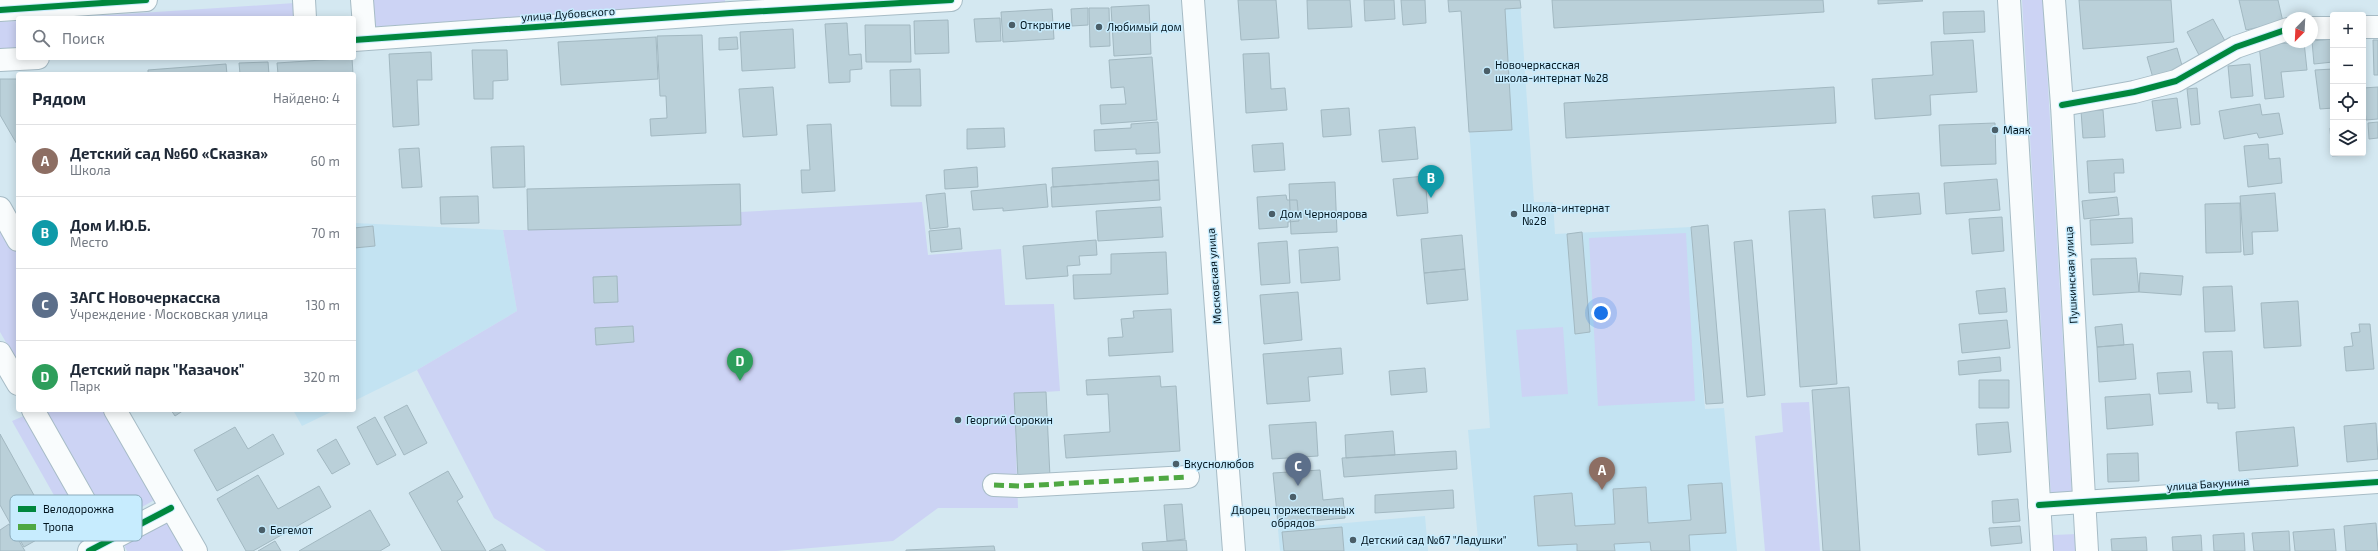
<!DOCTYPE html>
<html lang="ru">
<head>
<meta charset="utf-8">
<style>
  :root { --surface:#fff; --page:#f6f6f7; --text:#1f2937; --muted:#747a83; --line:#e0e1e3; --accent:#4a5e68 }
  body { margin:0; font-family:"Exo 2",sans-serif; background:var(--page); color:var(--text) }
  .controls { position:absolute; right:12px; top:12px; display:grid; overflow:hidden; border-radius:4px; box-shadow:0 2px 10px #0003 }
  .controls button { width:36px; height:36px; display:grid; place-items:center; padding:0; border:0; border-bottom:1px solid var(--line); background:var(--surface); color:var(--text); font:20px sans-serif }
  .compass { position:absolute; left:2282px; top:12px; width:36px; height:36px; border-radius:50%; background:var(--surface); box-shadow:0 2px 10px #0003; rotate:204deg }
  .you { position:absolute; left:1601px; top:313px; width:14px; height:14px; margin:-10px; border:3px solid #fff; border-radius:50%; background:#1a73e8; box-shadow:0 0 0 6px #1a73e833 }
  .badge { display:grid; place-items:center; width:26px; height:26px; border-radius:50%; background:var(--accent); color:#fff; font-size:13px; font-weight:700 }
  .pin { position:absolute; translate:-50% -33px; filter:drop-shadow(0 1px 2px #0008) }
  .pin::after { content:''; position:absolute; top:21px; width:14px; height:12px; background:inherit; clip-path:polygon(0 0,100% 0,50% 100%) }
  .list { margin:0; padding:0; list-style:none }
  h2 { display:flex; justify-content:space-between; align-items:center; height:52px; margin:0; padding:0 16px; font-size:17px }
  h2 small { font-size:13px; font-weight:400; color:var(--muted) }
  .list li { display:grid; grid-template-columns:26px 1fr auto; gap:12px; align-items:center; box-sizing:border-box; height:72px; padding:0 16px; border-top:1px solid var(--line) }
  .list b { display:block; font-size:15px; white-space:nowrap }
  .list p { margin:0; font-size:13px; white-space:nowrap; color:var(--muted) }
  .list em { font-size:13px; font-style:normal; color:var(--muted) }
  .icon { flex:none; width:22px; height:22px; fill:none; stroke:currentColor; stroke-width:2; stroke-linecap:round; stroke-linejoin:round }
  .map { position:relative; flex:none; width:2378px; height:551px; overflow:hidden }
  .search { position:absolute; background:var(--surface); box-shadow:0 2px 10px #0003; left:16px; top:16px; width:340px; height:44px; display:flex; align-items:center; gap:10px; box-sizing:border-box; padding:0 14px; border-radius:4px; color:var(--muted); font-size:15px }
  .panel { position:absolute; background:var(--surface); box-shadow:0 2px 10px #0003; left:16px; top:72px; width:340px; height:340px; border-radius:4px }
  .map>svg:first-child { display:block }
  .built { fill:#c3e3f2 }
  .green { fill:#ccd3f4 }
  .building { fill:#bad0d9; stroke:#a2b8c1 }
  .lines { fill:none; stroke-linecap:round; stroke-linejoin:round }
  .minor-casing { stroke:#a7bcc6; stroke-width:24 }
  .major-casing { stroke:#a7bcc6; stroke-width:24 }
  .minor { stroke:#f9fcfd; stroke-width:22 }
  .major { stroke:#f9fcfd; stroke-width:22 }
  .quiet { stroke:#4fa843; stroke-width:5; stroke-dasharray:10 5; stroke-linecap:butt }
  .cycleway-casing { stroke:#c7ecfe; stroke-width:8 }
  .cycleway { stroke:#00873e; stroke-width:6 }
  .poi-dot { fill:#4a5e68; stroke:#c7ecfe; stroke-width:1.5 }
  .labels { text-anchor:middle; stroke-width:3; stroke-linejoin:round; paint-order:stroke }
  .street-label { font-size:11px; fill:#00141e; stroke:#c7ecfe }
  .poi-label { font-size:11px; fill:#00141e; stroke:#c7ecfe; text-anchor:start }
  .key { fill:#c7ecfe; stroke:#8babbb; stroke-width:1 }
  .key-label { font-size:11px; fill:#00141e }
</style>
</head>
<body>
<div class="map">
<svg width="2378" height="551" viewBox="0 0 2378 551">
  <rect width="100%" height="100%" fill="#d4e8f1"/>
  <path class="built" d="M1520,0L1534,202H1553L1555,234L1691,227L1705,409L1724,408L1737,551H1479L1468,430L1490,428L1461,11Z
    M354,223L503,230L517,311L417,370L354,401Z
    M293,410H335L302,426Z
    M1425,516L1428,551H1280L1278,529Z"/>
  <path class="green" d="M368,0H725V3L370,27Z
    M2022,0H2043L2072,496L2051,498Z
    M295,3L296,18H63Z
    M18,21V50L0,51V22Z
    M922,202L928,255L1001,249L1005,305L1054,304L1060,391L1014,394L1018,508H938L893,541L776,551H546L494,518L417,370L517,311L503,230H528L740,212Z
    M0,218L18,250V363L0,332Z
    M1686,233L1695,401L1598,406L1589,238Z
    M1563,327L1568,394L1522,397L1516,330Z
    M1809,402L1820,551H1765L1755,436L1783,432L1781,403Z
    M45,410H108L158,498L110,525Z
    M26,415L87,528V537L81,543L12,421Z
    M170,519L189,551H127L124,545Z
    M2077,534V551H2053V535Z"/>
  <path class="building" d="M1238,0H1276L1279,38L1241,40Z
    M1307,0H1350L1352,27L1308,29Z
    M1364,0H1394L1395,19L1365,21Z
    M1401,0H1425L1426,23L1403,25Z
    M1448,0H1520L1521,8L1505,9L1512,130L1469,132L1461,11L1449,12Z
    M1552,0H1823L1824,12L1554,28Z
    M1878,0H1922L1923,1L1878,4Z
    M2079,0H2171L2174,42L2083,49Z
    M2239,0H2278L2283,22L2246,30Z
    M1149,5L1151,54L1114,56L1111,7Z
    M1088,8V25L1072,26L1071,9Z
    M1089,8H1109L1110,46L1090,47Z
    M1052,9L1054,39L1003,42L1001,12Z
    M1984,11L1985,32L1944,34L1943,12Z
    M1000,18L1001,41L976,42L974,19Z
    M2213,19L2225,41L2199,55L2187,32Z
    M948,20L949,53L915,54L914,21Z
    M847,23L849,55L861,54L862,69L850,70V82L829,83L825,24Z
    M865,25H910L911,62H866Z
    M793,29L795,68L742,71L740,32Z
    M702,35L706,133L651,136L650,119L667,118L666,96H660L657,36Z
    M656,37L658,79L561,85L558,42Z
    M737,37L738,49L719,50V38Z
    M2333,39V62L2314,64L2312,41Z
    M1973,40L1977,92L1930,95L1931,115L1875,119L1872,79L1933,75L1931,42Z
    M2373,40H2378V75H2374Z
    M2304,42L2307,70L2281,72L2284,97L2265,99L2259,45Z
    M2177,48L2183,69L2153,78L2147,57Z
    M472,50H507L508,80L493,81V99H474Z
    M431,52L432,80H417L419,125L393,127L389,54Z
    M1269,53L1271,89L1285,88L1287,110L1246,113L1243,54Z
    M1152,57L1157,120L1101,124L1100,105L1126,104L1124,87L1111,88L1109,60Z
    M352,58L353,74H278L277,63Z
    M268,62L269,74H240L239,63Z
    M226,64L227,74H148V70Z
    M2250,64L2253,96L2231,98L2228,66Z
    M920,69L921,106H891L890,70Z
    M2333,69V108L2320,109L2315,70Z
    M0,79H18V146L0,115Z
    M773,87L777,135L743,137L739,89Z
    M1834,87L1836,123L1566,138L1564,103Z
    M2378,87V119L2366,120L2363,88Z
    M2197,88L2200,124L2191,125L2187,89Z
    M2177,98L2181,128L2156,131L2152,101Z
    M2260,104L2262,115L2279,113L2283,134L2259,138L2257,133L2224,139L2219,111Z
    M1349,108L1351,135L1323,137L1321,110Z
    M2103,110L2105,137L2083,138L2081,111Z
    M1158,122L1160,153L1136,154V149L1095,151L1094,130L1131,128V124Z
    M2378,122V138L2369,139L2368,123Z
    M1995,123L1996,164L1941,166L1939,125Z
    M831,124L835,191L802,193L801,170H810L807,125Z
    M1415,127L1418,159L1382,162L1379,130Z
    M1004,128L1005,147L967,149V129Z
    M2330,128H2333V153L2361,154L2332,156Z
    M1283,143L1285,170L1254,172L1252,145Z
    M2268,144L2269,159L2280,158L2282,183L2248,187L2244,146Z
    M524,146L525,187L493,188L491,147Z
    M419,148L422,187L402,188L399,149Z
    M2123,159L2124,173H2114L2115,192L2089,193L2087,161Z
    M1158,161L1159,180L1053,187L1052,168Z
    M977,167L978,187L945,189L944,170Z
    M1425,176L1428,213L1397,216L1393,179Z
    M1997,179L2000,210L1946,214L1944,183Z
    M1159,180L1160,200L1052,207L1051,187Z
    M1335,182L1337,232L1291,234L1289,184Z
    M740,184L741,225L528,230L527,189Z
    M1046,184L1048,207L1003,211V208L973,210L971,191Z
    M945,193L948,227L930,229L926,195Z
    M1919,193L1921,214L1874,218L1872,196Z
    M2275,193L2278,231L2252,232L2253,254L2244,255L2240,196Z
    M1286,195L1287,200H1297L1299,221L1288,222V227L1259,229L1257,197Z
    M478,196L479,223L441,224L440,197Z
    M2117,197L2119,215L2084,219L2082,201Z
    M2240,203L2241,252L2206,253L2205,204Z
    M1161,207L1163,237L1098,241L1096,211Z
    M1825,209L1837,384L1800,387L1789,211Z
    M2002,217L2004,251L1972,254L1969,219Z
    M2132,218L2133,243L2091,245L2090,220Z
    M1708,225L1723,403L1706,404L1691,227Z
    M373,226L375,246L354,248V228Z
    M960,228L962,249L931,252L929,231Z
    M1582,232L1590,332L1575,334L1567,234Z
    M1462,235L1465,269L1424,273L1421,239Z
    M1096,240L1097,255L1079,256L1080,265L1067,266L1068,276L1026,279L1023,246Z
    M1752,240L1765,395L1747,397L1734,242Z
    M1287,241L1290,283L1261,285L1258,243Z
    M1338,247L1340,280L1301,283L1299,250Z
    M1166,252L1168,294L1074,299L1073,275L1111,274V254Z
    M2136,258L2139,292L2093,295L2091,259Z
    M1465,269L1468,300L1427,304L1424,273Z
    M2140,273L2183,276L2181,295L2139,292Z
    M617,276L618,302L594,303L593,277Z
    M2232,286L2235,331L2205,332L2203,287Z
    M2005,288L2007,312L1979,314L1976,291Z
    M1298,292L1302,340L1264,344L1260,295Z
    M2298,301L2301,346L2264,348L2261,303Z
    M1171,309L1173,352L1109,356L1108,338L1123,337L1121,319L1134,318L1133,311Z
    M2007,320L2010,348L1962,353L1959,324Z
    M2122,324L2124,345L2097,347L2095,327Z
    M2359,324H2370L2374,369L2346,371L2344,347L2353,346L2351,333L2360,332Z
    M633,326L634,342L596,345L595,328Z
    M2133,344L2136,379L2099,382L2097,347Z
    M1341,348L1343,374L1308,377L1310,401L1267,404L1263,354Z
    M2232,351L2235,408L2218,409V403H2207L2203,352Z
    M2000,357L2001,371L1959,375L1958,361Z
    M1425,368L1427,392L1391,395L1389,371Z
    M2190,371L2192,392L2159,394L2157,373Z
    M1160,376L1161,387L1176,386L1180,451L1066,458L1064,435L1110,432L1108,394L1087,395L1086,380Z
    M1979,380H2009V408H1979Z
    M1849,387L1860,551H1823L1812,390Z
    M1046,392L1050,477L1018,479L1014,393Z
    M2150,394L2153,425L2107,429L2105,397Z
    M407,405L427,443L404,455L384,417Z
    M171,410H184L175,416Z
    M375,417L396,455L377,465L357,427Z
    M1316,422L1318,456L1272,459L1269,425Z
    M2008,422L2011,452L1978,455L1976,424Z
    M2376,423L2378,459L2347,462L2344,426Z
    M235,427L248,449L273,434L284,454L217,491L194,450Z
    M2294,427L2298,466L2239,471L2236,432Z
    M1393,431L1395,455L1346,458L1345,435Z
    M0,434L40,506L10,523L0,505Z
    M336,439L350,464L332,474L317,450Z
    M1456,451L1457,469L1344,477L1342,458Z
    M2138,453L2139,481L2108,482L2107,454Z
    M1320,470L1323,500L1343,498L1345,518L1278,524L1273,473Z
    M448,471L463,497L457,501L486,551H442L409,493Z
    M258,475L278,509L319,486L331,507L253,551H246L217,499Z
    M1722,483L1726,533L1689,535L1690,551H1651L1650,542L1614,544L1615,551H1577V544L1538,546L1534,496L1572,493L1575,526L1615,524L1613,489L1646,487L1648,523L1691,520L1688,485Z
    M1453,490L1454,508L1375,513V495Z
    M2018,499L2020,521L1993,523L1992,501Z
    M1182,504L1185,539L1167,541L1164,505Z
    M40,506L54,530L24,547L10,523Z
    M370,510L390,545L380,551H299Z
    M2376,523L2378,551H2346L2344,526Z
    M9,524L25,551H0V530Z
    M2020,526L2022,543L1991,546L1989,528Z
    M1342,527L1344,551H1284L1282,532Z
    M2334,529L2336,551H2295L2293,532Z
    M2289,531L2290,551H2254L2252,533Z
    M2244,533L2245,551H2214L2213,535Z
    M2201,535L2202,551H2173L2172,537Z
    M2146,537L2147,551H2112L2111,539Z
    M1186,540L1187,551H1143L1142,543Z
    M275,541L281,551H258Z
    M502,544L506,551H489Z
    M994,546L995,551H906V550Z"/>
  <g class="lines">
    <g class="minor-casing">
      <path id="minor" d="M304,0L305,18
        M362,0L365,39
        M0,10L146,0
        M2363,27H2378
        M2312,28H2333
        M354,40L731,13L951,0
        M0,60L38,58
        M2062,105L2134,92L2176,81L2236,47L2288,29
        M994,485L1019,486L1188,477
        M2039,505L2378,482
        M89,551L171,508"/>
    </g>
    <g class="major-casing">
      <path id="major" d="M1193,0L1234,551
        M2009,0L2042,551
        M2054,0L2062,105L2087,551
        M0,208L18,240
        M0,353L18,384
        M33,410L113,551
        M115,410L196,551"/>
    </g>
    <use href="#minor" class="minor"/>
    <use href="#major" class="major"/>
    <path class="quiet" d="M994,485L1019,486L1188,477"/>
    <g class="cycleway-casing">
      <path id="cycleway" d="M0,10L146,0
        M354,40L731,13L951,0
        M2062,105L2134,92L2176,81L2236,47L2288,29
        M2039,505L2378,482
        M89,551L171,508"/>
    </g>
    <use href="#cycleway" class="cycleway"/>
  </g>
  <g class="poi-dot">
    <circle cx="1012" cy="25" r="4"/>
    <circle cx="1099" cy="27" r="4"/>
    <circle cx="1487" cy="71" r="4"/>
    <circle cx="1995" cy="130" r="4"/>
    <circle cx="1272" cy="214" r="4"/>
    <circle cx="1514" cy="214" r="4"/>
    <circle cx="958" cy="420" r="4"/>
    <circle cx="1176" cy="464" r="4"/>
    <circle cx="1293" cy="497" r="4"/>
    <circle cx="262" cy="530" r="4"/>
    <circle cx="1353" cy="540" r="4"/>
  </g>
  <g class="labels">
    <g class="street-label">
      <text transform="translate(568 14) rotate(-4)" y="4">улица Дубовского</text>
      <text transform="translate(2071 275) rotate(-93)" y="4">Пушкинская улица</text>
      <text transform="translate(1214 276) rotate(-94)" y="4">Московская улица</text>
      <text transform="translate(2208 484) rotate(-4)" y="4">улица Бакунина</text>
    </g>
    <g class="poi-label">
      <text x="1020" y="29">Открытие</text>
      <text x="1107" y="31">Любимый дом</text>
      <text x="1495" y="69">Новочеркасская<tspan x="1495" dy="13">школа-интернат №28</tspan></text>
      <text x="2003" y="134">Маяк</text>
      <text x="1522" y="212">Школа-интернат<tspan x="1522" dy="13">№28</tspan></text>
      <text x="1280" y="218">Дом Черноярова</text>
      <text x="966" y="424">Георгий Сорокин</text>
      <text x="1184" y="468">Вкуснолюбов</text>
      <text x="1293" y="514" text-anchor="middle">Дворец торжественных<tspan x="1293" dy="13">обрядов</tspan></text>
      <text x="270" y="534">Бегемот</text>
      <text x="1361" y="544">Детский сад №67 "Ладушки"</text>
    </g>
  </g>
  <rect x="10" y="495" width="132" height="46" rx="6" class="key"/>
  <rect x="18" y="506" width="18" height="6" fill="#00873e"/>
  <rect x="18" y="524" width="18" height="6" fill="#4fa843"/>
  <g class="key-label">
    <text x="43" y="513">Велодорожка</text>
    <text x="43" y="531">Тропа</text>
  </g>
</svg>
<div class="controls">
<button>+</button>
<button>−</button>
<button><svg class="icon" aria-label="locate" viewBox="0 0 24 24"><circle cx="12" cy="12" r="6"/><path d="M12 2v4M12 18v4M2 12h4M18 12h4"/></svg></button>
<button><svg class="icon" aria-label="layers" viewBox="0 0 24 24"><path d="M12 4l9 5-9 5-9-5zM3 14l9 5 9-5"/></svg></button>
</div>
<svg class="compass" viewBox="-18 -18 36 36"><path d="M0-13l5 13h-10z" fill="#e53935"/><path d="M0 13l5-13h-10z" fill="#747a83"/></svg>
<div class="you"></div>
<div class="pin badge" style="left:1602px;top:490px;background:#8d6e63">A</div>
<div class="pin badge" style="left:1431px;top:198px;background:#0f9aa8">B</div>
<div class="pin badge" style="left:1298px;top:486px;background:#5c6f8a">C</div>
<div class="pin badge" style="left:740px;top:381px;background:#2e9e5b">D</div>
<div class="search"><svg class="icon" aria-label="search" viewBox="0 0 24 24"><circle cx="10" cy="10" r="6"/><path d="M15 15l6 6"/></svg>Поиск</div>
<section class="panel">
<h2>Рядом<small>Найдено: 4</small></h2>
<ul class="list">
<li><span class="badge" style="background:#8d6e63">A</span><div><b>Детский сад №60 «Сказка»</b><p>Школа</p></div><em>60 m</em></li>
<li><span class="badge" style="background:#0f9aa8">B</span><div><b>Дом И.Ю.Б.</b><p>Место</p></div><em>70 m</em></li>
<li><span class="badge" style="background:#5c6f8a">C</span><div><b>ЗАГС Новочеркасска</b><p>Учреждение · Московская улица</p></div><em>130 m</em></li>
<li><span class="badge" style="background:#2e9e5b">D</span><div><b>Детский парк &quot;Казачок&quot;</b><p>Парк</p></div><em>320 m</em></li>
</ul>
</section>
</div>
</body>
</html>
